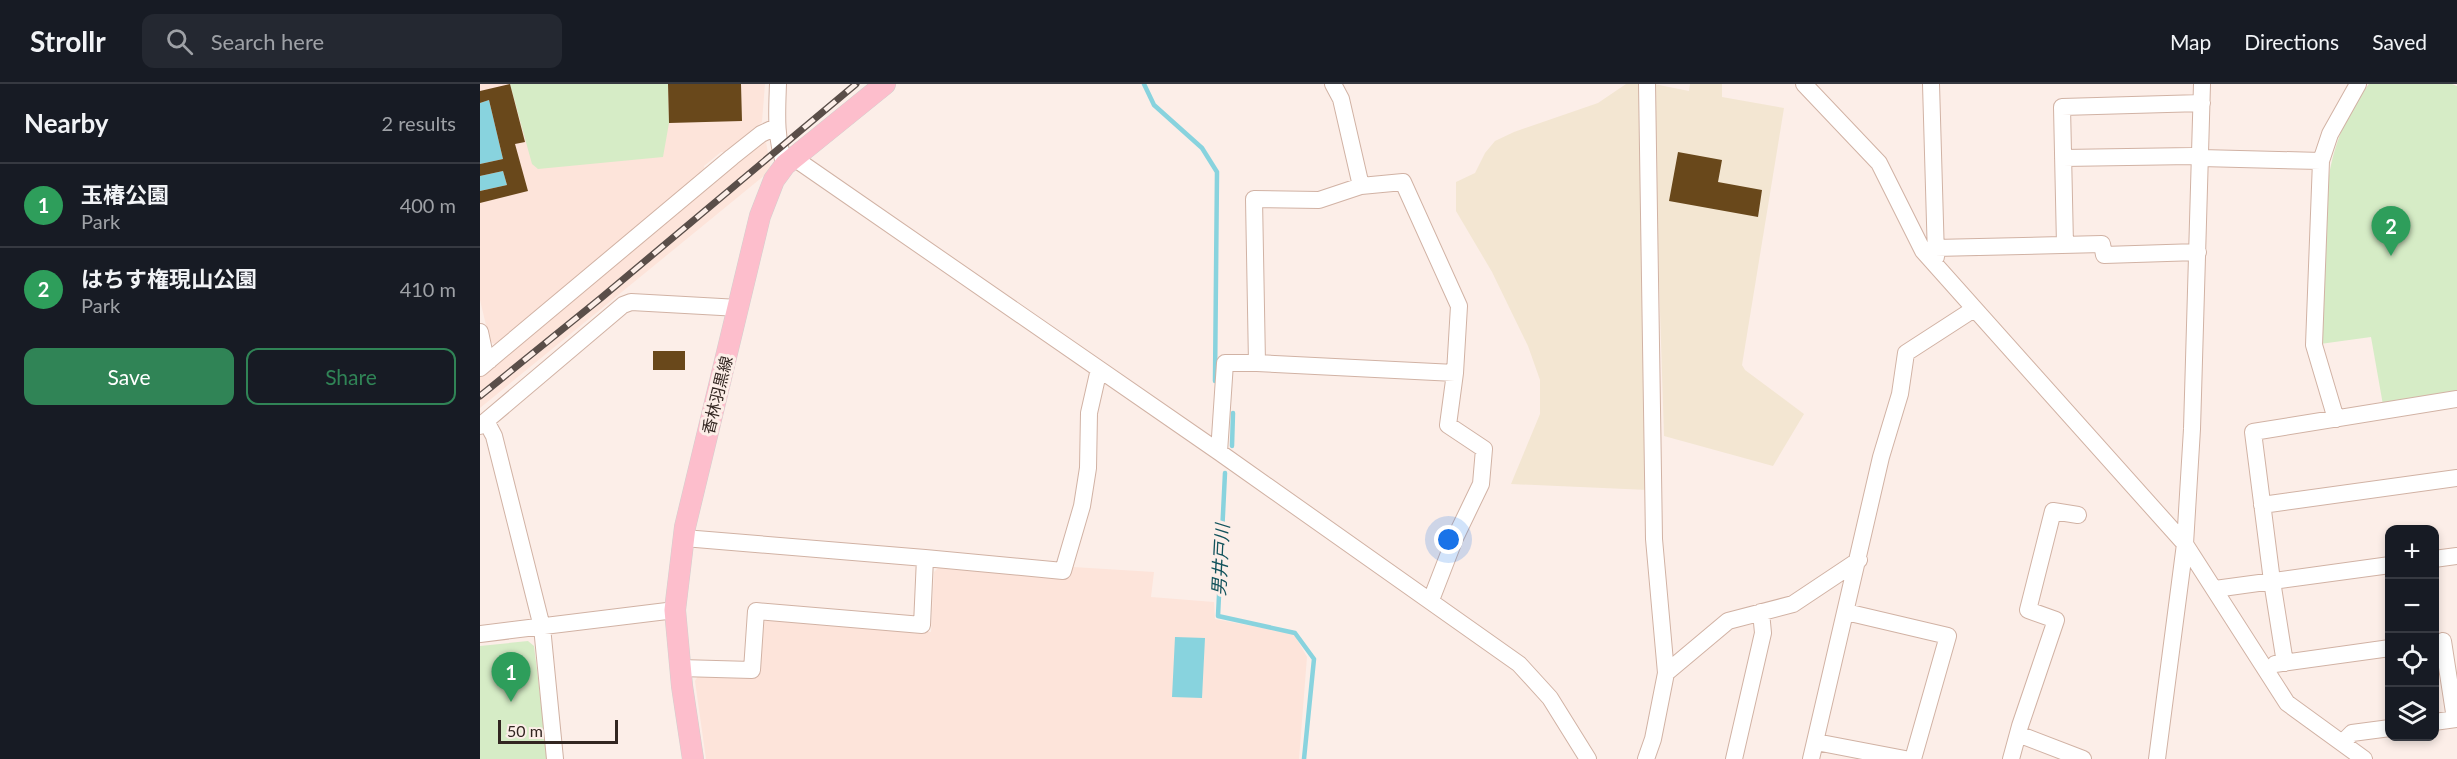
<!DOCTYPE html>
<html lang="en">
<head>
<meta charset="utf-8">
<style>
  :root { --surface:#171b24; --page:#242831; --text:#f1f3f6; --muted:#9ea1a6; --line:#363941; --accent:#308456 }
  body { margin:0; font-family:Lato,"Noto Sans JP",sans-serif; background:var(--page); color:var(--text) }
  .controls { position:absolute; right:18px; bottom:18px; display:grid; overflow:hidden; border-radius:12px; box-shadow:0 3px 9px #0003 }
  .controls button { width:54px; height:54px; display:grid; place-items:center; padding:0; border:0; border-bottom:2px solid var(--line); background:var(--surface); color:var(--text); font:30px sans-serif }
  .scale { position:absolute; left:18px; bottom:15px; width:120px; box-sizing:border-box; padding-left:6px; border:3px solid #322621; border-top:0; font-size:16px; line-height:21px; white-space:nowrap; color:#322621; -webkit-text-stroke:4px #fceee8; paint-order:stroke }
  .you { position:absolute; left:969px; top:456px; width:21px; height:21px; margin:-15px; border:4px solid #fff; border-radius:50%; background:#1a73e8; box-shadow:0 0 0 9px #1a73e833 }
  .badge { display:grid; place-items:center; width:39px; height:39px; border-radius:50%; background:var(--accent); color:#fff; font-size:20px; font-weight:700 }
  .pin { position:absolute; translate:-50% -50px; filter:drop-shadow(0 2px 3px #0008) }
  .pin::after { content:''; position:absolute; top:32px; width:21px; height:18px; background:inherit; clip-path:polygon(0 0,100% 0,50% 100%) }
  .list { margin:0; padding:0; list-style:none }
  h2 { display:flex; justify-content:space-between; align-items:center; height:78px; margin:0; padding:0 24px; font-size:26px }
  h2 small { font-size:20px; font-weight:400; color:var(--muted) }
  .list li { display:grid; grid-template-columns:39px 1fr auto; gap:18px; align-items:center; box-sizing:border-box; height:84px; padding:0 24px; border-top:2px solid var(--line) }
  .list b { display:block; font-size:22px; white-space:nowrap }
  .list p { margin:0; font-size:20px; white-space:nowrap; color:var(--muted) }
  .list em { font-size:20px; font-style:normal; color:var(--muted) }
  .actions { display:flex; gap:12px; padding:18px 24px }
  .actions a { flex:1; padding:14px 0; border:2px solid var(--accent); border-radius:12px; text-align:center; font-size:21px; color:var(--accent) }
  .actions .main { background:var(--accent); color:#fff }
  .icon { flex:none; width:33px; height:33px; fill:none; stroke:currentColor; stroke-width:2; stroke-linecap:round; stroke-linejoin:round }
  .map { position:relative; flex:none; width:1977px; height:675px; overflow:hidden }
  header { display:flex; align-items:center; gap:36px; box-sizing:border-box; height:84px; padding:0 30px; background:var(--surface); border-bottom:2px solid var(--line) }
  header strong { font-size:28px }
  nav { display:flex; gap:33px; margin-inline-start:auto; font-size:21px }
  .search { width:420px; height:54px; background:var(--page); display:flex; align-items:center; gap:15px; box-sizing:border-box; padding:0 21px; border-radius:12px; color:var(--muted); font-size:22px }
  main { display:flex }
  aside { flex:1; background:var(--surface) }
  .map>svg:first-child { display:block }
  .commercial { fill:#f3e6d2 }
  .built { fill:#fde4da }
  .green { fill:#d6ecc6 }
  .water { fill:#88d3de }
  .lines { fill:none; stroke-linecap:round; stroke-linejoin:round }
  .stream { stroke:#88d3de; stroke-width:4.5 }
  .building { fill:#69481b }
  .minor-casing { stroke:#d1b2a4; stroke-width:18 }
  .major-casing { stroke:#d2cfce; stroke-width:22 }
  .minor { stroke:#fff; stroke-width:16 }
  .major { stroke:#fdbecc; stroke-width:21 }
  .rail-casing { stroke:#5a4e49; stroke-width:7 }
  .rail { stroke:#fceee8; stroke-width:4.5; stroke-dasharray:14; stroke-linecap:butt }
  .labels { text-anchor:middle; stroke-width:6; stroke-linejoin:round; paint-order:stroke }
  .street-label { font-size:16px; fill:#322621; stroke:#fceee8 }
  .water-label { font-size:18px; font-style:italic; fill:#11525b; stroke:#fceee8 }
</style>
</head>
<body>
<header>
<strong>Strollr</strong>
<div class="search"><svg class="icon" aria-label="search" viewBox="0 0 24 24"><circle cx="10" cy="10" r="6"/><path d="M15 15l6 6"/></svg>Search here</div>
<nav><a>Map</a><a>Directions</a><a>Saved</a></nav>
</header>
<main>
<aside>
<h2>Nearby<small>2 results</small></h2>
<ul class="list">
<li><span class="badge" style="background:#2e9e5b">1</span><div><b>玉椿公園</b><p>Park</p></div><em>400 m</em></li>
<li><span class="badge" style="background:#2e9e5b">2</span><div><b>はちす権現山公園</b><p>Park</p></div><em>410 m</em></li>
</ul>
<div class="actions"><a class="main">Save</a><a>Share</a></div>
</aside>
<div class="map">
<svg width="1977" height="675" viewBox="0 0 1977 675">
  <rect width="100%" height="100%" fill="#fceee8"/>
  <path class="commercial" d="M1146,0H1174L1209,7L1210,0H1242V13L1304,24L1262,281L1265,286L1324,330L1293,382L1184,352L1177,133L1168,406L1031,400L1060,330V296L1048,262L1012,188L976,127V98L995,89L1005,69L1015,57L1034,48L1118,19Z"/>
  <path class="built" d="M0,0H285L282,38L247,68H241L224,82L225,87L18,261L10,258L0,216Z
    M286,58L291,86L0,324V293L276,62Z
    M459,483L589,493L593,483L674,488L671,513L734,518L735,535L814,550L827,573L819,675H226L215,597L218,592L278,593L281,540L287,536L451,548L454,488Z"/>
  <path class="green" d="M30,0H188L189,39L183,73L58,85L52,80Z
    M1889,0H1972L1977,2V309L1903,321L1891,253L1840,260L1849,92C1854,60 1868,25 1889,0Z
    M48,557L54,562L68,675H0V562Z"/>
  <path class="water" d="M9,16L23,75L0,80V19Z
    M23,87L27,101L0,107V92Z
    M695,553L725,554L722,614L692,613Z"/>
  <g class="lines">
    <path class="stream" d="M664,0L674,21L722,64L737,88L735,297
      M752,362L753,329
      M745,389L738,532L815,549L834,575L824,675"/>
  </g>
  <path class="building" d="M30,0L45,58L35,60L48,107L0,119V107L27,101L23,87L0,92V80L23,75L9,16L0,19V7Z
    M188,0H261L262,37L189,39Z
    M1198,68L1242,76L1238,98L1282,106L1278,133L1189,117Z
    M173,267H205V286H173Z"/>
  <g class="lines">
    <g class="minor-casing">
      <path id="minor" d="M298,0C297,29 295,53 305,81
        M853,0L861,15L881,102
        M1324,0L1399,79L1443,167L1705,460L1807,619L1884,675
        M1451,0L1456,173
        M314,74L739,368L1039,580L1070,614L1108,675
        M1583,74L1712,72L1721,74L1841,77L1850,50L1878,0
        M1841,77L1834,261L1856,335
        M1585,161L1582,23L1722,19
        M1455,164L1622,160L1624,171L1718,168
        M0,248L4,267L10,276
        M777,279L975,289
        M0,284L252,73L281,50L296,43
        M6,337L14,352L62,543L75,675
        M0,342L143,221L151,218L259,224
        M739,368L745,279H777L774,115L839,116L881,102L923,98L979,222L975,289L968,341L1004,365L1001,400L975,454L951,516
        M1782,421L1977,394
        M204,454L445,474
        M1954,475L1977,472
        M1735,505L1910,481
        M1366,528L1468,552L1433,675
        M0,550L195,526
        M1963,557L1975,635
        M1805,579L1792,497L1773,348L1977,315
        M1795,580L1910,564
        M200,584L272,586L276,527L442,541L445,474L583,487L602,422L608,384L609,329L619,285
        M1186,589L1248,537L1313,520L1379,476
        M1954,638L1977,635
        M1538,650L1603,675
        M1336,658L1425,675
        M1862,659L1872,649L1910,644
        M1166,675L1173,655L1186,589L1174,455L1167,0
        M1254,675L1283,549L1281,528
        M1331,675L1401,373L1420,310L1426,269L1494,225
        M1531,675L1540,642L1576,536L1548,526L1573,427L1598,431
        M1677,675L1705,460L1712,345L1722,0"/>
    </g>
    <g class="major-casing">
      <path id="major" d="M213,675L202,602L195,526L205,443L280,132L294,96L305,81L405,0"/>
    </g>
    <use href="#minor" class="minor"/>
    <use href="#major" class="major"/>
    <g class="rail-casing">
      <path id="rail" d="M0,312L121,214L376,0"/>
    </g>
    <use href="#rail" class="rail"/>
  </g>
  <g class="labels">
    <g class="street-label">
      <text transform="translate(237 311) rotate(-76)" y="6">香林羽黒線</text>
    </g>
    <g class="water-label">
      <text transform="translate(741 476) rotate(-87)" y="6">男井戸川</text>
    </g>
  </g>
</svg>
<div class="controls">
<button>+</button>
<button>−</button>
<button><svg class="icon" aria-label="locate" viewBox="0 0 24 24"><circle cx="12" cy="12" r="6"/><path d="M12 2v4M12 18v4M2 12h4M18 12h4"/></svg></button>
<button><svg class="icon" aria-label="layers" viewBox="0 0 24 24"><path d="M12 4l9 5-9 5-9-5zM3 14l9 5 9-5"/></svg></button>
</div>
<div class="scale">50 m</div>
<div class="you"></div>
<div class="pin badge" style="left:31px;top:618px;background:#2e9e5b">1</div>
<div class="pin badge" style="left:1911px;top:172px;background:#2e9e5b">2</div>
</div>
</main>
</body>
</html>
